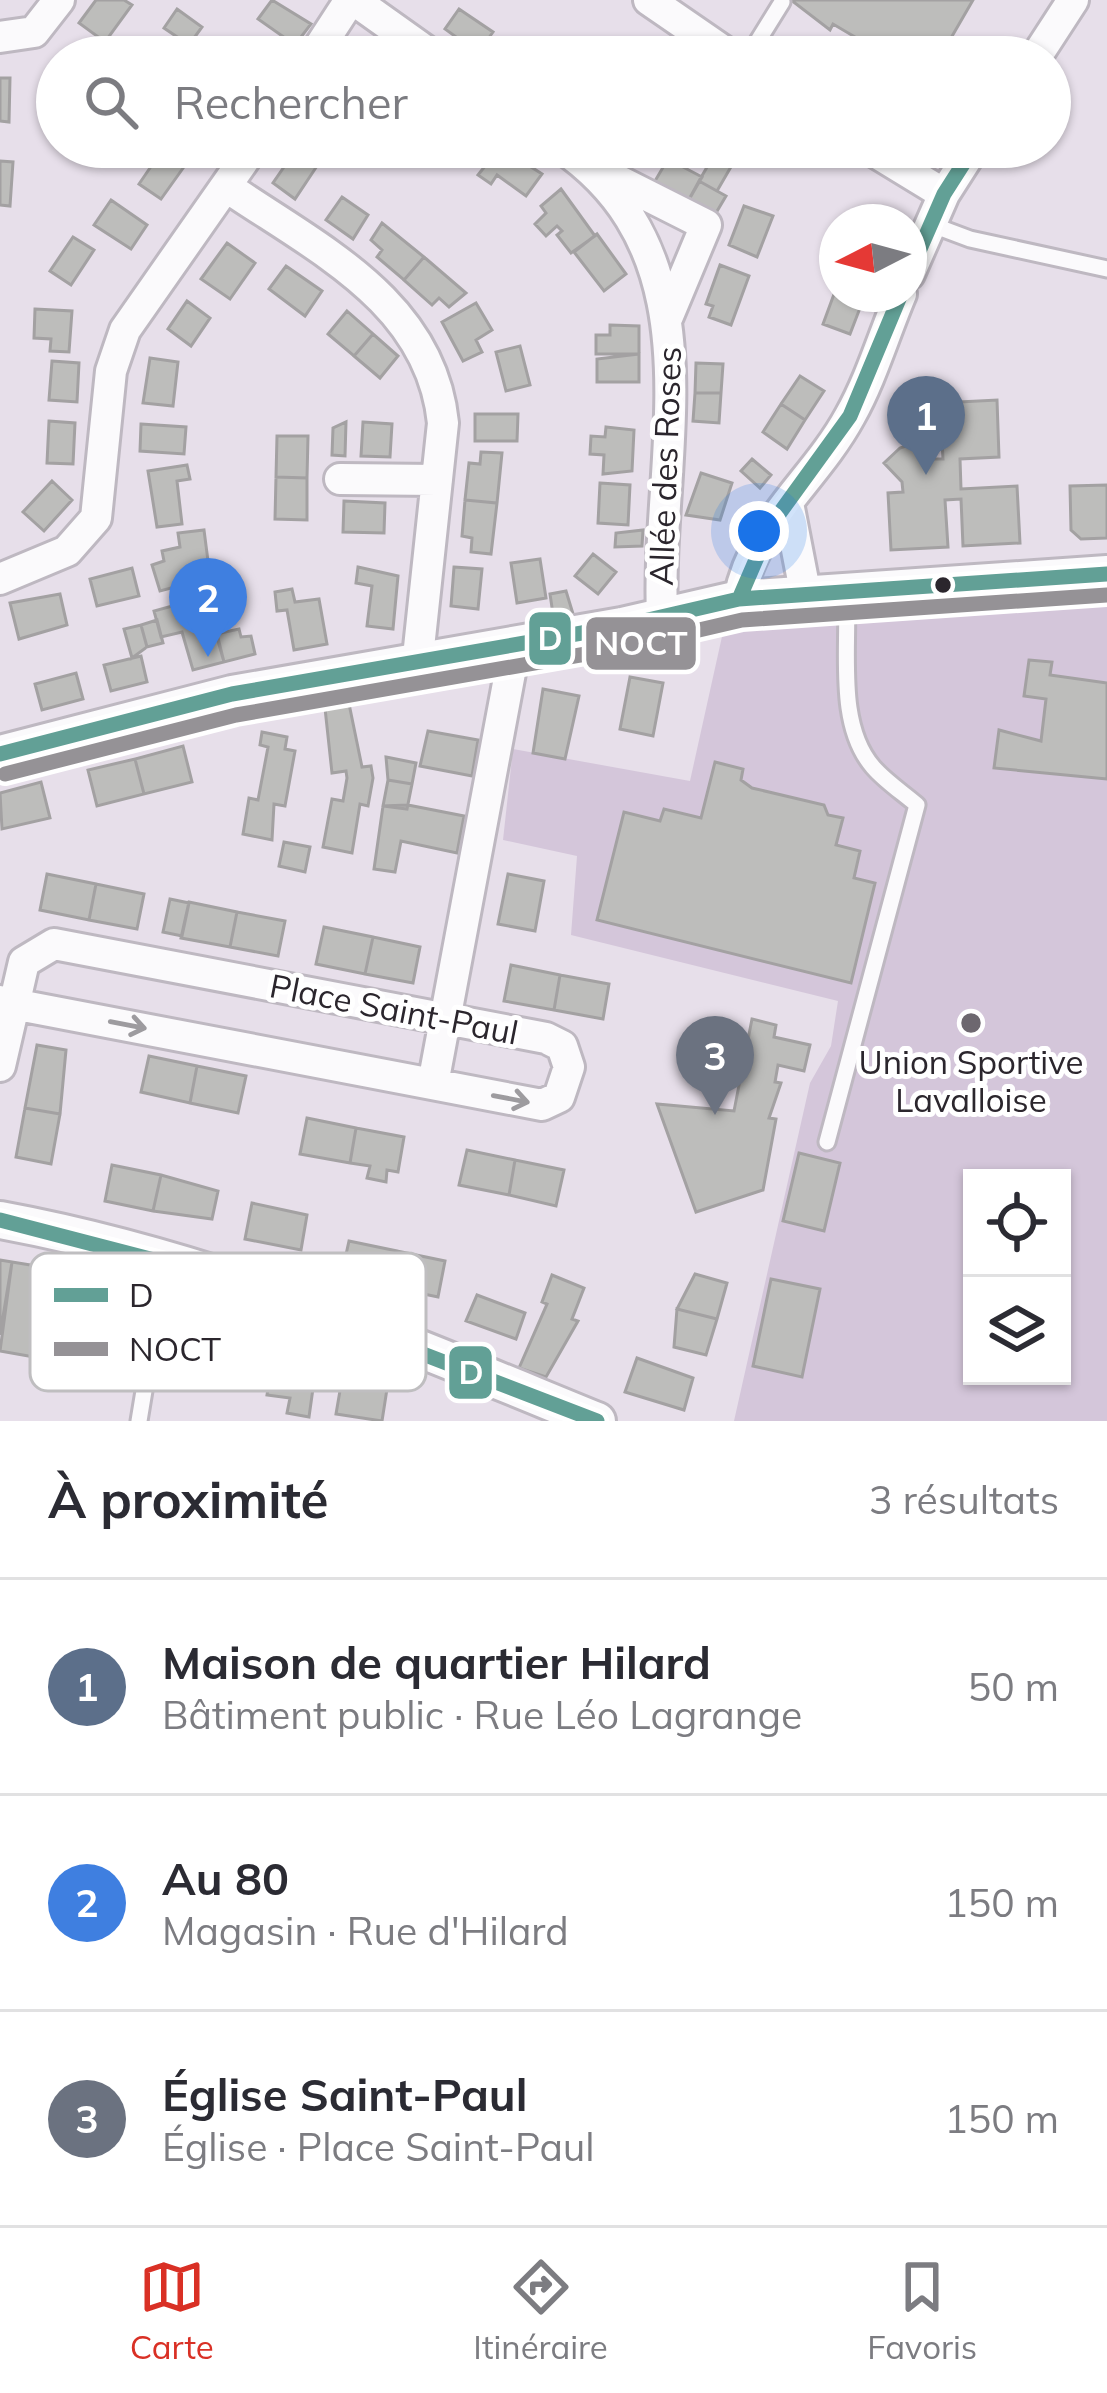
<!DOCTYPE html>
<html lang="fr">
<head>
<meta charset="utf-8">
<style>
  :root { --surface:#fff; --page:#f2f2f3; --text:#2b2b33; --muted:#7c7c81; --line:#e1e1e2; --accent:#d93025 }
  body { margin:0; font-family:Mulish,sans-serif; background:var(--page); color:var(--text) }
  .controls { position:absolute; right:36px; bottom:36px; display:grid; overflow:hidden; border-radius:0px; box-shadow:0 3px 9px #0004 }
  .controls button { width:108px; height:108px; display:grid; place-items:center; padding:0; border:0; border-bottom:3px solid var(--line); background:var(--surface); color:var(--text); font:60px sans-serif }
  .compass { position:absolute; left:819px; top:204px; width:108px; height:108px; border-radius:50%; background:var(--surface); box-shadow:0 3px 9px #0004; rotate:264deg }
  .you { position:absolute; left:759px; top:531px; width:42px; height:42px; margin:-30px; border:9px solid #fff; border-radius:50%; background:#1a73e8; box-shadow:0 0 0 18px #1a73e833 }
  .badge { display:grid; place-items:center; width:78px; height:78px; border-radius:50%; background:var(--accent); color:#fff; font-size:39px; font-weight:700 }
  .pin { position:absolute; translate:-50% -99px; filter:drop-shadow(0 3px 6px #0008) }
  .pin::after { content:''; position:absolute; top:63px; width:42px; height:36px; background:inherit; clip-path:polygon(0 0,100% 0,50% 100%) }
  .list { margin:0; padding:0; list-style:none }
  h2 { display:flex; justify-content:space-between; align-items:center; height:156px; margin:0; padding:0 48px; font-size:51px }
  h2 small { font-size:39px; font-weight:400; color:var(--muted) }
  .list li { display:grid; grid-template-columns:78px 1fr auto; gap:36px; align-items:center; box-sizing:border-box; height:216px; padding:0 48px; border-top:3px solid var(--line) }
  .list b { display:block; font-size:45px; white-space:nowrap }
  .list p { margin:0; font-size:39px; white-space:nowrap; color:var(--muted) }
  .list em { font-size:39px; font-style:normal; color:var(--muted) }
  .icon { flex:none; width:66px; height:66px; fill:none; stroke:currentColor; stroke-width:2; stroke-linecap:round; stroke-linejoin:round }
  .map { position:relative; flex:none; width:1107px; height:1421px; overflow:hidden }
  .search { position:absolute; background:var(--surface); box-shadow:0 3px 9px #0004; left:36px; right:36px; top:36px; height:132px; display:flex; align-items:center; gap:30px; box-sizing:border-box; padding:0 42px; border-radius:66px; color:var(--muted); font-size:45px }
  .sheet { height:804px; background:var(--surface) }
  nav { display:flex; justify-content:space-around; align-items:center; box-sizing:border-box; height:168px; border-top:3px solid var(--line); background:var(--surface); font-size:33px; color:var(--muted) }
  nav a { display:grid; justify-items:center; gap:6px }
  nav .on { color:var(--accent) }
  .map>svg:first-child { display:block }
  .green { fill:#d4c6da; fill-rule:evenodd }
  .building { fill:#bdbdbb; stroke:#a3a1a2; stroke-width:3 }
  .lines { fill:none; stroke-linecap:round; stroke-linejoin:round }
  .service-casing { stroke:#beb8c1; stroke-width:21 }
  .minor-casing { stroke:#beb8c1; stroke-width:36 }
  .tertiary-casing { stroke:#beb8c1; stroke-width:42 }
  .service { stroke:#fbfafc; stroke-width:15 }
  .minor { stroke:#fbfafc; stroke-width:30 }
  .tertiary { stroke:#fbfafc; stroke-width:36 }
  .bus-1-casing { stroke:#fff; stroke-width:24 }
  .bus-2-casing { stroke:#fff; stroke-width:24 }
  .bus-1 { stroke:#62a096; stroke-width:15 }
  .bus-2 { stroke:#959296; stroke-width:15 }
  .oneway { stroke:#9d9b9f }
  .bus-dot { fill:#2b262d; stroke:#fff; stroke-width:4.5 }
  .poi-dot { fill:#6d676f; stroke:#fff; stroke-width:4.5 }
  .labels { text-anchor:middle; stroke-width:10; stroke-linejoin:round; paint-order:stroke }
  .street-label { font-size:33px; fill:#2b262d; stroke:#fff }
  .poi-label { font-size:33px; fill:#2b262d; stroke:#fff }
  .key { fill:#fff; stroke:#bfbec0; stroke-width:3 }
  .key-label { font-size:33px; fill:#2b262d }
  .line-badge { stroke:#fff; stroke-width:4.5 }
  .badge-label { font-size:33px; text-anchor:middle; font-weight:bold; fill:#fff }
</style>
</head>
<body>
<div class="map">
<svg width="1107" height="1421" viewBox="0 0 1107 1421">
  <rect width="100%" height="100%" fill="#e7dfea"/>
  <path class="green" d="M1107,597V1421H734L810,1083L831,1046L838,1001L571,935L577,856L503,840L513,749L690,781L723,632ZM972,1178H1062V1376H972Z"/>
  <path class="building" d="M96,0H124L132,5L105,42L79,23Z
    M272,0L311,24L295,45L258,19Z
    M791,0H973L940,57H876L869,53L872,47L833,24L830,30Z
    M177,9L202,27L189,45L164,28Z
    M459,9L493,32L478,53L445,29Z
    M0,78H10L9,122L0,121Z
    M500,147L542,174L526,196L497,175L491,184L478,175Z
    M163,149L186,164L161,199L139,184Z
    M295,151L317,166L295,199L273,183Z
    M714,155L732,165L717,191L699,181Z
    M668,159L702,177L687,203L652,186Z
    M0,161L13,162L10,206L0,205Z
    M699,181L726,196L713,218L687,203Z
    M561,189L595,236L571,253L557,235L562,231L557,226L546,236L535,224L546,213L541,206Z
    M342,197L368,215L353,239L326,220Z
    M111,200L147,225L131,249L94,225Z
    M744,206L773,216L757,257L729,245Z
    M382,223L424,257L404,280L377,257L382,250L371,240Z
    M597,234L626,274L604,291L574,252Z
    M73,237L94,250L71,285L50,271Z
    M227,243L255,263L230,299L201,279Z
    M424,257L466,293L449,307L439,298L432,305L404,280Z
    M720,265L749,276L731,325L709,317L713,306L706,304Z
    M286,266L322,291L305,316L269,289Z
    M837,286V294L865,295L850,334L823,324Z
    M187,301L210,318L191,346L168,329Z
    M476,303L492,330L476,340L482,352L463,361L442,322Z
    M35,309L72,311L69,352L50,351L51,339L34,338Z
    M347,311L373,334L354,356L328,334Z
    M610,325L639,326V354H596V335H610Z
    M373,334L398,356L380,378L354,356Z
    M520,346L530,385L506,391L496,352Z
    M639,354V382H597V359Z
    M150,358L178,362L173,406L143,403Z
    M52,361L79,363L77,402L49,400Z
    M696,363L723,364L721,393H695Z
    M800,376L824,391L805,420L781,404Z
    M695,393H721L719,423L693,421Z
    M997,400L999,457L960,459L961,489L1017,486L1020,543L963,546L961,499L945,500L948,547L891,550L888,493L903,492L902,482L884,463L900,448L931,437V459H943L940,403Z
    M781,404L805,420L787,449L763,432Z
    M475,414H518L517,441H475Z
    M49,421L75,423L73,464L47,463Z
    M346,422L345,456L332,455L333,428Z
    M363,422L392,424L390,457L361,456Z
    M141,424L186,427L184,454L140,451Z
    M606,427L634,430L632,471L603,474L604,455L590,454L591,436L605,437Z
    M277,436H308L307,478L276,477Z
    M481,452L502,453L497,503L465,500L469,463L480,464Z
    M752,459L771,475L760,488L741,471Z
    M187,465L190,479L177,481L182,524L157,527L148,471Z
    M701,473L732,483L720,520L686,515Z
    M276,477L307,478V520L275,519Z
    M52,481L72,500L44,531L23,512Z
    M600,483L630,485L628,525L598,523Z
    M1107,485V538L1081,539L1071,530L1070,486Z
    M465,500L497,503L491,554L471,552L472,538L462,536Z
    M344,501L385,503L384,533L343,532Z
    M204,530L208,561L186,570L190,583L160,591L152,565L164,561L162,551L180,547L178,533Z
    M643,530L642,546L615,547L616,533Z
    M593,554L616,572L598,594L575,576Z
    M540,559L546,598L517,603L511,563Z
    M358,567L398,576L393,629L367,626L372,586L356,583Z
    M454,567L482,569L478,609L451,606Z
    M132,568L139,596L97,606L90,579Z
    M292,589L295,602L319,599L327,644L294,650L287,610L277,611L275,592Z
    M566,591L574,617L554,621L550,594Z
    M219,593L226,619L214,622L224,662L193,670L182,632L161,637L154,611Z
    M60,594L67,625L19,639L10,603Z
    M157,620L163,643L147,647L141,625Z
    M141,625L147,647L132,658L124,629Z
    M239,629L241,637L251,636L255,654L224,662L216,634Z
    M141,656L147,682L111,691L104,665Z
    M1029,660L1052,662L1050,675L1107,683V779L994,768L999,730L1041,741L1046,699L1024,696Z
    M76,673L83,699L42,710L35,684Z
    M630,677L663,683L653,736L620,729Z
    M543,689L579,696L565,759L533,753Z
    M347,694L362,767L371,766L373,778L368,806L360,804L352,853L323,847L332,799L343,801L347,778L346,771L332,773L324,699Z
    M428,731L478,740L472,776L420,766Z
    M262,732L287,737L285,749L295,751L285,806L274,804L272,840L243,834L249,798L258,800L268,747L260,745Z
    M183,746L192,782L144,794L135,759Z
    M386,757L416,763L412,784L388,780Z
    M135,759L144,794L97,806L88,770Z
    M715,762L743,769L741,780L752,788L824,805L828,815L843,818L836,845L860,851L854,878L875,883L851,983L597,920L624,812L660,821L664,809L701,818Z
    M388,780L412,784L407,809L383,806Z
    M41,782L50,818L2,829L0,793Z
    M408,805L464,816L457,853L401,841L395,872L374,869L383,806Z
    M284,842L310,847L305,872L279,866Z
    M47,874L96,884L89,920L40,910Z
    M508,874L544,881L535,931L498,924Z
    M96,884L144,894L137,929L89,920Z
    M170,899L189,903L182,936L163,932Z
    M189,902L237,912L230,947L181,938Z
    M237,912L285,921L278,956L230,947Z
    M324,927L373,937L365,974L316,964Z
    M373,937L420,947L413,983L365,974Z
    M511,965L560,975L554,1010L504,1001Z
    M560,975L609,984L603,1019L554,1010Z
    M752,1019L776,1025L774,1037L810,1045L804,1071L778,1065L775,1082L781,1083L769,1118L776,1119L763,1190L696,1212L657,1104L734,1111Z
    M37,1045L66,1050L60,1114L25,1108Z
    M149,1056L197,1066L190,1103L141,1092Z
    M197,1066L246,1076L238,1113L190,1103Z
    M25,1108L60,1114L51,1164L16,1157Z
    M307,1118L356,1128L350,1163L300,1154Z
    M356,1128L404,1137L398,1172L387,1170L386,1182L367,1178L370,1166L350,1163Z
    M467,1150L515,1160L509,1195L459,1185Z
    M799,1153L840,1163L824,1231L783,1221Z
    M515,1160L564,1170L556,1206L509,1195Z
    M112,1165L161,1175L153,1211L105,1201Z
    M161,1175L218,1191L212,1219L153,1211Z
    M252,1203L307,1215L301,1250L245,1239Z
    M349,1241L397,1251L390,1287L341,1277Z
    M397,1251L445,1261L438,1297L390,1287Z
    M0,1260L12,1262L0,1335Z
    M12,1262L49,1268L34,1357L0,1351Z
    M695,1274L727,1283L717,1319L677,1309Z
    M552,1275L584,1288L572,1319L578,1321L546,1377L519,1368L547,1304L542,1302Z
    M771,1279L820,1289L802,1377L753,1366Z
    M477,1295L525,1313L516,1339L466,1321Z
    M677,1309L717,1319L706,1355L674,1347Z
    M297,1357L317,1360L309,1417L287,1413L290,1398L267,1395L272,1365L295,1369Z
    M637,1358L693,1378L684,1410L625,1392Z
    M342,1379L387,1389L382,1421L336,1414Z"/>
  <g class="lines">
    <g class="service-casing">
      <path id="service" d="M748,57L782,2
        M930,224L970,239L1107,269
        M827,1142L917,805C903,793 885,781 873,767C835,723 850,646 846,591
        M139,1421L166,1258"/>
    </g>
    <g class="minor-casing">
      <path id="minor" d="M354,0L434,57
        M649,0L732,57
        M0,37L34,32L59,0
        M313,57L350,0
        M1036,57L1073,0
        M561,147C723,258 655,453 662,616
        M867,147L944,194
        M599,171L706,225L668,316
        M227,187C318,249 431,302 443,423L418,657
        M909,274L944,194L974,147
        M340,479L437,480
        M788,503L805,591
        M0,579L67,551L96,518L111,371L125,330L253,147
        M739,599C753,523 814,482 850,416C871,379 884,334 901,294
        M0,1001L13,1004L542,1105L559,1097L569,1067L562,1046L546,1038L54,944L24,962L0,1066
        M433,1084L515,646"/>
    </g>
    <g class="tertiary-casing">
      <path id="tertiary" d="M0,754L232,694L622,626L739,599L1107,574
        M0,1220C216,1260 396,1339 597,1421"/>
    </g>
    <use href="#service" class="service"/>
    <use href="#minor" class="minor"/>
    <use href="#tertiary" class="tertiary"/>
    <g class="bus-1-casing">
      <path id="bus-1" d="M909,274L944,194L974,147
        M739,599L771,525L850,416L901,294
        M0,754L232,694L622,626L739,599L1107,574
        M0,1220L231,1280L597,1421"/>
    </g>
    <g class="bus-2-casing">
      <path id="bus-2" d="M5,774L236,715L626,647L742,620L1107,595"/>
    </g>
    <use href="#bus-1" class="bus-1"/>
    <use href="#bus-2" class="bus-2"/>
  </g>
  <defs><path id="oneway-shaft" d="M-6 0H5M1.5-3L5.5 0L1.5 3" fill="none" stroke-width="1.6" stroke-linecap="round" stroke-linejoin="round" transform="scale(3)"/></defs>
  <g class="oneway">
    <use href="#oneway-shaft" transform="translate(128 1025) rotate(11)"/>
    <use href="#oneway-shaft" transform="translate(511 1099) rotate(11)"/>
  </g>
  <circle class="bus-dot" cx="943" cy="585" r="10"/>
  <circle class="poi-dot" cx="971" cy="1023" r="12"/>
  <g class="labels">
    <g class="street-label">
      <text transform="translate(665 466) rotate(-88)" y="12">Allée des Roses</text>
      <text transform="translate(394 1009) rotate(11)" y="12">Place Saint-Paul</text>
    </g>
    <g class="poi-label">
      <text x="971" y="1074">Union Sportive<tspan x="971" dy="38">Lavalloise</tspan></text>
    </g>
  </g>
  <rect x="30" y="1253" width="396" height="138" rx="18" class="key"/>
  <rect x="54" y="1288" width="54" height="14" fill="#62a096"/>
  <rect x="54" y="1342" width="54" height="14" fill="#959296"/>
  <g class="key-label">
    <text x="129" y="1307">D</text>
    <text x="129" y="1361">NOCT</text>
  </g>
  <g class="line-badge">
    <rect x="527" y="610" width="46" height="57" rx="12" fill="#62a096"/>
    <rect x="584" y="615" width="114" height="57" rx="12" fill="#959296"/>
    <rect x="447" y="1344" width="47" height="57" rx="12" fill="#62a096"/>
  </g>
  <g class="badge-label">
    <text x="550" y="650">D</text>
    <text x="641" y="655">NOCT</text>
    <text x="471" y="1384">D</text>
  </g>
</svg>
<div class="controls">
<button><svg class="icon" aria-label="locate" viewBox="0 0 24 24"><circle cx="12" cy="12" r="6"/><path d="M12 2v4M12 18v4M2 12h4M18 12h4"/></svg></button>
<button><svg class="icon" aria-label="layers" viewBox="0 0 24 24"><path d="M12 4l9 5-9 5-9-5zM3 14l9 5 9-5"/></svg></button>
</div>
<svg class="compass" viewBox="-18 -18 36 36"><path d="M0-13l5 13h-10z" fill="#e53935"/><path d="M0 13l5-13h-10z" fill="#7c7c81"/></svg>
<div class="you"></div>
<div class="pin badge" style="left:926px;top:475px;background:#5c6f8a">1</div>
<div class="pin badge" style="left:208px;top:657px;background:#3f7fe0">2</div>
<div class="pin badge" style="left:715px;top:1115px;background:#6b7280">3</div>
<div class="search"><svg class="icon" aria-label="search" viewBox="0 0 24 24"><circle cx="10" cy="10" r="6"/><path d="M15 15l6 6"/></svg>Rechercher</div>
</div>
<section class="sheet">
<h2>À proximité<small>3 résultats</small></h2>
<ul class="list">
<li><span class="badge" style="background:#5c6f8a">1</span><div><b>Maison de quartier Hilard</b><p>Bâtiment public · Rue Léo Lagrange</p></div><em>50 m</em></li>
<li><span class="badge" style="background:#3f7fe0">2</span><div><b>Au 80</b><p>Magasin · Rue d'Hilard</p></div><em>150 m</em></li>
<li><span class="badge" style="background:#6b7280">3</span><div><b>Église Saint-Paul</b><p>Église · Place Saint-Paul</p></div><em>150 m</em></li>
</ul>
</section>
<nav>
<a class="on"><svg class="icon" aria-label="map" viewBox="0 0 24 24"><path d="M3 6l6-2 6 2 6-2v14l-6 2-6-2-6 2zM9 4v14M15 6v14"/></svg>Carte</a>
<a><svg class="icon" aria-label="directions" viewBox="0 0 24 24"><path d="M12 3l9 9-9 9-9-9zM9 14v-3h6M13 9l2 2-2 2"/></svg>Itinéraire</a>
<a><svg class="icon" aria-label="saved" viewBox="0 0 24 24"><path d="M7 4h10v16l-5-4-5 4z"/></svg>Favoris</a>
</nav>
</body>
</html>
